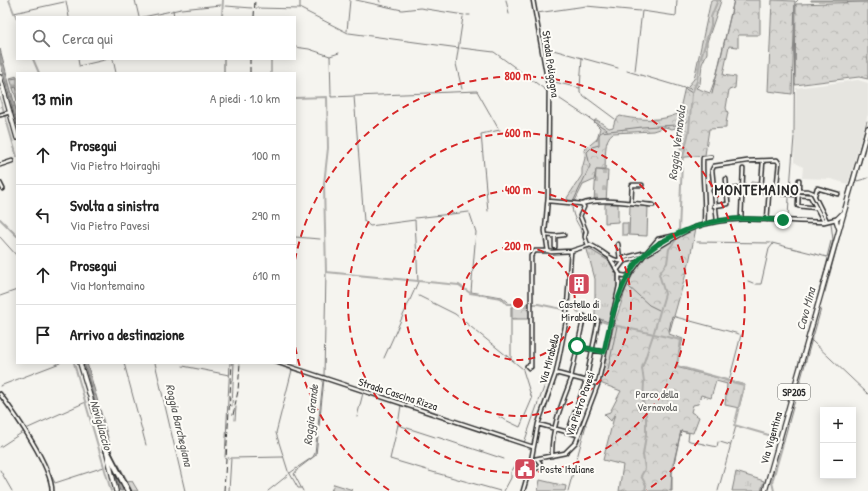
<!DOCTYPE html>
<html lang="it">
<head>
<meta charset="utf-8">
<style>
  :root { --surface:#fff; --page:#f6f6f6; --text:#222; --muted:#767676; --line:#e0e0e0 }
  body { margin:0; font-family:"Patrick Hand",sans-serif; background:var(--page); color:var(--text) }
  .controls { position:absolute; right:12px; bottom:12px; display:grid; overflow:hidden; border-radius:0px; box-shadow:0 2px 10px #0003 }
  .controls button { width:36px; height:36px; display:grid; place-items:center; padding:0; border:0; border-bottom:1px solid var(--line); background:var(--surface); color:var(--text); font:20px sans-serif }
  .stop { position:absolute; width:12px; height:12px; margin:-9px; border:3px solid #0b8043; border-radius:50%; background:#fff }
  .stop.end { background:#0b8043; border-color:#fff; box-shadow:0 1px 4px #0008 }
  .list { margin:0; padding:0; list-style:none }
  h2 { display:flex; justify-content:space-between; align-items:center; height:52px; margin:0; padding:0 16px; font-size:17px }
  h2 small { font-size:13px; font-weight:400; color:var(--muted) }
  .list li { display:grid; grid-template-columns:26px 1fr auto; gap:12px; align-items:center; box-sizing:border-box; height:60px; padding:0 16px; border-top:1px solid var(--line) }
  .list b { display:block; font-size:15px; white-space:nowrap }
  .list p { margin:0; font-size:13px; white-space:nowrap; color:var(--muted) }
  .list em { font-size:13px; font-style:normal; color:var(--muted) }
  .icon { flex:none; width:22px; height:22px; fill:none; stroke:currentColor; stroke-width:2; stroke-linecap:round; stroke-linejoin:round }
  .map { position:relative; flex:none; width:868px; height:491px; overflow:hidden }
  .search { position:absolute; background:var(--surface); box-shadow:0 2px 10px #0003; left:16px; top:16px; width:280px; height:44px; display:flex; align-items:center; gap:10px; box-sizing:border-box; padding:0 14px; border-radius:0px; color:var(--muted); font-size:15px }
  .panel { position:absolute; background:var(--surface); box-shadow:0 2px 10px #0003; left:16px; top:72px; width:280px; height:292px; border-radius:0px }
  .map>svg:first-child { display:block }
  .built { fill:#e6e5e0 }
  .grass { fill:url(#grass-tufts); stroke:#81807e }
  .forest { fill:url(#forest-crowns); stroke:#81807e }
  .cemetery { fill:url(#cemetery-stones); stroke:#81807e }
  .pitch { fill:#d7d6d2; stroke:#81807e }
  .water { fill:url(#water-waves); stroke:#797877 }
  .lines { fill:none; stroke-linecap:round; stroke-linejoin:round }
  .stream { stroke:#797877; stroke-width:1 }
  .canal { stroke:#adaca9; stroke-width:2 }
  .minor-casing { stroke:#2b2b2b; stroke-width:5.5 }
  .major-casing { stroke:#2b2b2b; stroke-width:6 }
  .highway-casing { stroke:#2b2b2b; stroke-width:8 }
  .minor { stroke:#fdfcf7; stroke-width:2.5 }
  .major { stroke:#fdfcf7; stroke-width:3.5 }
  .highway { stroke:#fdfcf7; stroke-width:4.5 }
  .rail { stroke:#2b2b2b; stroke-width:1; stroke-dasharray:6 3; stroke-linecap:butt }
  .route { stroke:#0b8043; stroke-width:5 }
  .ring { fill:none; stroke:#d62828; stroke-width:2; stroke-dasharray:7 5 }
  .labels { text-anchor:middle; stroke-width:4; stroke-linejoin:round; paint-order:stroke }
  .shield { fill:#fdfcf7; stroke:#6a6a68; stroke-width:1 }
  .shield-label { font-size:10px; font-weight:bold; fill:#2b2b2b }
  .street-label { font-size:11px; fill:#2b2b2b; stroke:#fdfcf7 }
  .poi-label { font-size:11px; fill:#2b2b2b; stroke:#fdfcf7 }
  .park-label { font-size:11px; fill:#565655; stroke:#fdfcf7 }
  .water-label { font-size:12px; font-style:italic; fill:#585857; stroke:#fdfcf7 }
  .district-label { font-size:15px; font-weight:bold; letter-spacing:1px; fill:#2b2b2b; stroke:#fdfcf7 }
  .centre { fill:#d62828; stroke:#fdfcf7; stroke-width:2 }
  .ring-label { font-size:12px; text-anchor:middle; font-weight:bold; fill:#d62828; stroke:#fdfcf7; stroke-width:4; stroke-linejoin:round; paint-order:stroke }
</style>
</head>
<body>
<div class="map">
<svg width="868" height="491" viewBox="0 0 868 491">
  <defs>
    <pattern id="grass-tufts" width="24" height="20" patternUnits="userSpaceOnUse"><rect width="24" height="20" fill="#d7d6d2"/><path d="M3 7l-1-3M5 7V3M7 7l1-3M15 17l-1-3M17 17v-4M19 17l1-3" fill="none" stroke="#b9b8b4"/></pattern>
    <pattern id="forest-crowns" width="20" height="18" patternUnits="userSpaceOnUse"><rect width="20" height="18" fill="#d7d6d2"/><path d="M2 6a3 3 0 1 1 6 0M12 15a3 3 0 1 1 6 0" fill="none" stroke="#b9b8b4"/></pattern>
    <pattern id="cemetery-stones" width="16" height="16" patternUnits="userSpaceOnUse"><rect width="16" height="16" fill="#d7d6d2"/><path d="M2 7V4a2 2 0 0 1 4 0v3zM10 15v-3a2 2 0 0 1 4 0v3z" fill="#b9b8b4"/></pattern>
    <pattern id="water-waves" width="16" height="10" patternUnits="userSpaceOnUse"><rect width="16" height="10" fill="#adaca9"/><path d="M0 5q4-4 8 0t8 0" fill="none" stroke="#8d8c8a"/></pattern>
  </defs>
  <rect width="100%" height="100%" fill="#f5f4ef"/>
  <filter id="ink" filterUnits="userSpaceOnUse"><feTurbulence type="fractalNoise" baseFrequency=".025" numOctaves="2"/><feDisplacementMap in="SourceGraphic" scale="8" xChannelSelector="R" yChannelSelector="G"/><feConvolveMatrix kernelMatrix="1 2 1 2 8 2 1 2 1" color-interpolation-filters="sRGB"/></filter>
  <g filter="url(#ink)">
    <path class="built" d="M858,80L868,83V114L848,184L831,179L802,178L803,167L794,162L796,88Z"/>
    <path class="grass" d="M586,246C630,256 617,291 608,322L595,317V279Z
      M736,472L764,481L761,491H732Z
      M540,480L566,486L565,491H538Z"/>
    <path class="forest" d="M711,0H721L720,4L707,42V53L702,64L700,84L696,88L710,93L717,74L734,0H760V35H738V47L729,46L723,75L736,77L735,88L729,90L726,108L728,113L726,123V128L709,129L705,155L677,158L681,148L677,145L678,127L672,129L665,127L653,131L613,133C603,139 606,160 605,170H596L594,180L583,185L575,201L568,200L567,198L582,175V169L585,158L584,150L597,139L600,128L594,122L595,120H597L609,128L613,127L615,120L620,116C638,120 663,122 679,113L685,87L691,89L688,86L694,79Z
      M772,0L795,1L792,94L768,91Z
      M811,0H868V1H811Z
      M868,2V79L859,77L795,85L796,4Z
      M17,76V101L10,78Z
      M751,182L759,183V192H750Z
      M696,228L689,263L669,334L683,339L676,367L745,385L739,408L725,405L727,384L716,381L711,398L701,395L698,404L693,405L691,412L699,417L693,433L681,431L672,473V491H619L623,465L603,460L615,413L611,421L604,414L610,412L621,391L600,383L614,325L627,285L644,256L661,245Z
      M512,306H530V319H512Z
      M118,463L128,482L132,481L138,491H130L115,466Z"/>
    <path class="cemetery" d="M596,170L608,171L606,202L594,201Z"/>
    <path class="pitch" d="M605,204H618V222L605,223Z
      M630,205L648,206L647,236L629,235Z
      M622,223H628V235H622Z
      M334,484L353,490L352,491H331Z"/>
    <path class="water" d="M0,49L17,113V125L0,62Z
      M84,363H87L123,491H120Z"/>
    <g class="lines">
      <path class="stream" d="M135,0L139,17
        M356,0L402,10L420,8L464,15
        M379,0L380,2
        M506,0L509,14
        M66,1L69,17
        M796,2L798,0
        M226,6L252,8
        M256,8L300,9V0
        M301,9L348,33
        M173,10L174,17
        M14,13L64,2
        M537,13L586,6L640,11
        M467,15H470
        M143,17L181,9L221,5
        M347,31L350,0
        M349,33L459,48
        M295,47L309,49L330,56L331,94
        M461,48L494,52L547,91
        M546,48L582,58L580,88L550,81L552,91L550,96V197
        M330,56L339,53
        M582,58L618,68
        M78,59L79,65
        M113,59L116,73
        M271,59V73
        M79,66L109,59
        M627,71L684,88L692,93
        M635,71L642,11L676,16L677,0
        M11,79L17,78
        M13,88L16,87L17,90
        M580,88V93L615,119
        M462,89L456,64L463,17
        M551,93L607,130
        M712,94L734,0
        M331,95V97L477,91L498,128
        M354,96L364,221L370,226L415,220L418,282L384,358
        M0,107L2,106
        M794,135L795,4
        M865,149L856,179L857,181L868,178
        M859,150L867,121
        M790,188L794,137
        M846,196L857,159
        M573,202L590,166L587,152L592,147L599,145V135L601,132L642,127L677,125L688,121
        M572,205C572,221 582,225 584,240
        M488,211L481,134L500,130
        M470,214L476,232L471,292L502,297L508,302
        M415,218L469,212
        M788,219L789,198
        M0,237L17,256
        M295,237L320,239
        M697,242L770,243
        M772,243L827,257L831,241L832,240
        M586,247L609,261L616,274
        M748,281L753,283
        M756,284H761L769,249L773,244
        M628,286L649,305L659,310
        M825,292L843,224
        M0,296L17,290
        M419,296L455,314L523,369
        M669,331L672,316L739,334
        M813,337L821,309
        M812,341L868,394
        M511,358V307
        M124,363L146,445
        M155,363L185,491
        M183,366L229,375
        M608,370L617,326
        M324,377L326,272
        M729,381L741,335
        M0,386L60,363
        M367,391L402,400L446,416
        M539,401L547,379
        M5,403L7,406
        M401,405L398,425L435,437
        M232,406L234,363
        M787,408L833,240L831,223
        M357,417L363,393
        M499,417L520,427L532,399L523,370
        M16,420L20,426
        M235,420L236,407
        M398,425L390,459L427,470
        M21,427L40,459
        M26,429L86,402
        M437,437L473,449
        M784,440L812,339
        M720,442L730,445
        M524,443L538,403
        M0,447L23,432
        M474,449L504,459
        M225,457L230,363
        M228,458H229
        M43,459L55,483L104,467
        M298,467L313,457L315,453L323,381
        M298,469L294,474L303,491
        M0,470L12,491
        M288,471L276,433L292,370L324,379L316,455L299,468
        M429,471L500,491
        M289,472L298,488H301
        M290,473L297,468
        M766,479L770,467
        M229,491L231,458L283,457
        M268,491L288,475
        M504,491L511,478V472L515,466
        M568,491L586,425
        M671,491L672,470L681,431L689,433L688,440L690,441L717,447L718,442
        M718,491L736,426"/>
      <path class="canal" d="M9,0L14,13
        M15,14L17,19
        M222,17L223,0
        M33,59L39,73
        M224,59V73
        M13,86H17
        M0,98L17,157
        M295,98L327,97L328,148L324,184L326,272L459,285L470,293L501,298L507,304H538L567,310
        M0,219L17,236
        M577,311L583,315
        M585,316L607,323
        M613,325L681,340L677,366L727,380
        M654,332L665,294L659,274L667,263L669,249L678,237L679,231L682,162L689,131L692,93L697,81L700,61L711,25V17L718,0
        M74,363L111,491
        M274,363L292,370
        M728,381L744,385L735,423
        M734,425L779,438
        M645,491L646,485L641,476L645,469L643,455L646,435V414L643,401L644,382L642,368L653,335
        M774,491L772,482L784,440L782,439"/>
      <g class="minor-casing">
        <path id="minor" d="M533,0L549,89L548,196L545,231L548,251L551,252L571,251
          M0,115L10,112
          M0,165L12,161
          M799,180L798,206L817,208
          M0,183L3,189
          M713,191L742,188
          M763,191H808L813,193L827,221
          M763,191L764,192L810,196L824,222
          M763,191L761,188L763,161
          M815,195L817,188L838,194
          M548,201L582,204L584,207L580,216L586,231L585,237L588,245
          M631,203L632,185H642
          M582,204C599,197 635,204 653,205
          M714,206L728,204L726,179
          M741,219L743,169
          M767,220L769,193
          M717,221L712,170L714,166L747,161L777,160L779,163L776,193
          M704,224C706,202 702,181 703,158L711,157
          M546,235L555,236L564,235
          M618,244L620,259L643,253
          M555,247V236
          M571,251L590,245C602,249 611,263 625,261C649,258 672,235 696,227C737,213 781,222 824,222L836,219
          M646,253L658,239L673,236
          M610,258L620,275L626,276L630,274L644,255
          M618,269L624,261
          M618,300L629,276
          M577,347L604,352
          M279,363L533,447
          M530,365L531,367L529,368L527,366Z
          M531,366V256L535,251H548
          M556,373L598,384
          M571,377L584,316
          M0,394C15,414 52,467 52,491
          M538,424L578,435
          M568,432L586,381L598,321
          M552,456C551,428 562,403 572,377
          M535,459L565,453L576,442L598,384L619,286V273
          M531,461L538,424L556,373L566,322L571,251
          M528,472L540,467V463L537,459
          M523,491L532,460"/>
      </g>
      <g class="major-casing">
        <path id="major" d="M0,77L17,138
          M839,229L836,220L843,213
          M80,363L106,449L116,491
          M765,491L868,128"/>
      </g>
      <g class="highway-casing">
        <path id="highway" d="M106,449L128,491"/>
      </g>
      <use href="#minor" class="minor"/>
      <use href="#major" class="major"/>
      <use href="#highway" class="highway"/>
      <path class="rail" d="M254,17L255,0
        M250,73V59
        M233,415L238,391L240,363
        M224,491L232,363"/>
    </g>
  </g>
  <g class="lines" filter="url(#ink)">
    <path class="route" d="M577,346L604,352C610,322 617,292 634,266C653,239 702,221 734,219C750,218 767,220 783,220"/>
  </g>
  <g class="ring">
    <circle cx="518" cy="303" r="57"/>
    <circle cx="518" cy="303" r="113"/>
    <circle cx="518" cy="303" r="170"/>
    <path d="M389 490A227 227 0 0 1 295 346M295 260A227 227 0 1 1 647 490"/>
  </g>
  <defs>
    <g id="building-square" transform="scale(1.15)"><rect x="-9" y="-9" width="18" height="18" rx="4" fill="#d1495b" stroke="#fdfcf7"/><path d="M-4-6H4V6H1V3H-1V6H-4ZM-2.5-4.3h1.7v1.8h-1.7ZM.8-4.3h1.7v1.8H.8ZM-2.5-1h1.7V.8h-1.7ZM.8-1h1.7V.8H.8Z" fill="#fff"/></g>
    <g id="civic-square" transform="scale(1.15)"><rect x="-9" y="-9" width="18" height="18" rx="4" fill="#d1495b" stroke="#fdfcf7"/><path d="M-.6-6.5H3V-4.5H.6V-3L4-1V1h2V6H-6V1h2V-1L-.6-3ZM-1.2 2.5V6h2.4V2.5Z" fill="#fff"/></g>
  </defs>
  <g fill-rule="evenodd">
    <use href="#building-square" x="579" y="284"/>
    <use href="#civic-square" x="525" y="469"/>
  </g>
  <g class="labels">
    <rect class="shield" x="778" y="384" width="32" height="16" rx="3"/>
    <g class="shield-label">
      <text x="794" y="396">SP205</text>
    </g>
    <g class="street-label">
      <text transform="translate(551 64) rotate(82)" y="4">Strada Poligogna</text>
      <text transform="translate(549 359) rotate(-75)" y="4">Via Mirabello</text>
      <text transform="translate(398 394) rotate(18)" y="4">Strada Cascina Rizza</text>
      <text transform="translate(580 404) rotate(-71)" y="4">Via Pietro Pavesi</text>
      <text transform="translate(771 438) rotate(-74)" y="4">Via Vigentina</text>
    </g>
    <g class="poi-label">
      <text x="579" y="308">Castello di<tspan x="579" dy="13">Mirabello</tspan></text>
      <text x="540" y="473" text-anchor="start">Poste Italiane</text>
    </g>
    <g class="park-label">
      <text x="657" y="398">Parco della<tspan x="657" dy="13">Vernavola</tspan></text>
    </g>
    <g class="water-label">
      <text transform="translate(677 143) rotate(-83)" y="4">Roggia Vernavola</text>
      <text transform="translate(806 309) rotate(-75)" y="4">Cavo Mina</text>
      <text transform="translate(311 415) rotate(-84)" y="4">Roggia Grande</text>
      <text transform="translate(101 425) rotate(74)" y="4">Navigliaccio</text>
      <text transform="translate(179 425) rotate(77)" y="4">Roggia Barchegiana</text>
    </g>
    <g class="district-label">
      <text x="757" y="195">MONTEMAINO</text>
    </g>
  </g>
  <circle cx="518" cy="303" r="6" class="centre"/>
  <g class="ring-label">
    <text x="518" y="80">800 m</text>
    <text x="518" y="137">600 m</text>
    <text x="518" y="194">400 m</text>
    <text x="518" y="250">200 m</text>
  </g>
</svg>
<div class="controls">
<button>+</button>
<button>−</button>
</div>
<div class="stop" style="left:577px;top:346px"></div>
<div class="stop end" style="left:783px;top:220px"></div>
<div class="search"><svg class="icon" aria-label="search" viewBox="0 0 24 24"><circle cx="10" cy="10" r="6"/><path d="M15 15l6 6"/></svg>Cerca qui</div>
<section class="panel">
<h2>13 min<small>A piedi · 1.0 km</small></h2>
<ul class="list">
<li><svg class="icon" aria-label="ahead" viewBox="0 0 24 24"><path d="M12 20V5M6 11l6-6 6 6"/></svg><div><b>Prosegui</b><p>Via Pietro Moiraghi</p></div><em>100 m</em></li>
<li><svg class="icon" aria-label="left" viewBox="0 0 24 24"><path d="M17 20v-9H6M10 6l-5 5 5 5"/></svg><div><b>Svolta a sinistra</b><p>Via Pietro Pavesi</p></div><em>290 m</em></li>
<li><svg class="icon" aria-label="ahead" viewBox="0 0 24 24"><path d="M12 20V5M6 11l6-6 6 6"/></svg><div><b>Prosegui</b><p>Via Montemaino</p></div><em>610 m</em></li>
<li><svg class="icon" aria-label="arrive" viewBox="0 0 24 24"><path d="M6 21V4h12l-3 4 3 4H6"/></svg><div><b>Arrivo a destinazione</b></div></li>
</ul>
</section>
</div>
</body>
</html>
